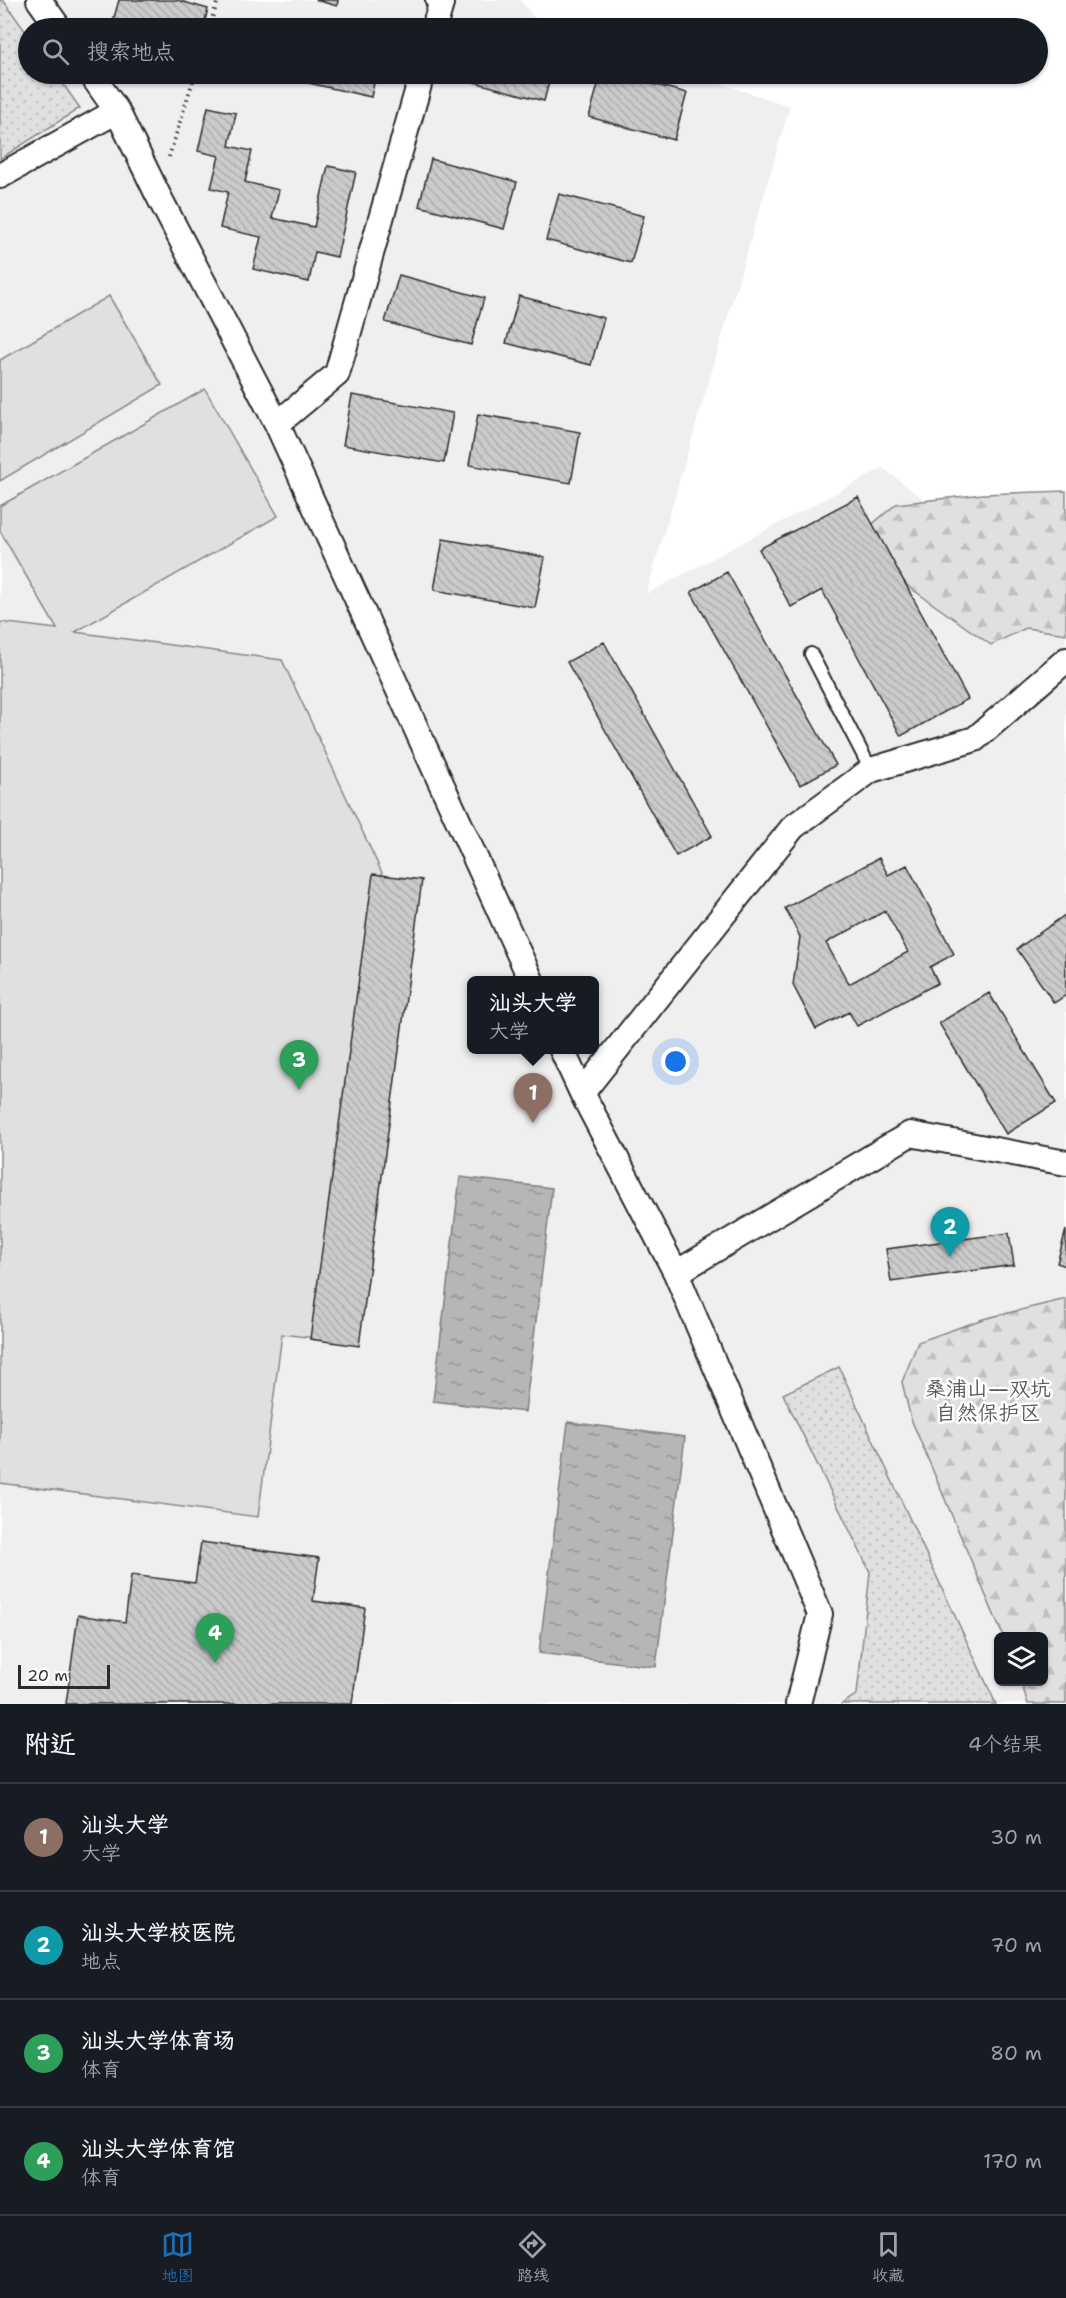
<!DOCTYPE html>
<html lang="zh">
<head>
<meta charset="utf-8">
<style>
  :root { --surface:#171b24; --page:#20242c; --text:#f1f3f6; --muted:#9ea1a6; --line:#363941; --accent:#1f6fb2 }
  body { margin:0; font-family:"Shantell Sans","LXGW WenKai TC",sans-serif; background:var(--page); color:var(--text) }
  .controls { position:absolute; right:18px; bottom:18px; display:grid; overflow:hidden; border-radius:9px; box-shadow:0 2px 4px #0004 }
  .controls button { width:54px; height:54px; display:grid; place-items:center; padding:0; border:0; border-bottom:2px solid var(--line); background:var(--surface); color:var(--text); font:30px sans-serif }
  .scale { position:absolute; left:18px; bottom:15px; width:92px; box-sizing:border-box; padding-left:6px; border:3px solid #2b2b2b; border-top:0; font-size:16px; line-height:21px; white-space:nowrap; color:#2b2b2b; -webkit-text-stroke:4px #fff; paint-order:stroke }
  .you { position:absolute; left:676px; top:1062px; width:21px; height:21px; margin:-15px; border:4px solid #fff; border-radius:50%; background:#1a73e8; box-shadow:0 0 0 9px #1a73e833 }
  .badge { display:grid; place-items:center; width:39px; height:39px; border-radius:50%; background:var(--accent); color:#fff; font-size:20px; font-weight:700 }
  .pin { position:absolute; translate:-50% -50px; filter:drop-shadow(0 2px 3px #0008) }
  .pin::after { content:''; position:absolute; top:32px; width:21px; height:18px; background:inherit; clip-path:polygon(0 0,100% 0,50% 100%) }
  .popup { position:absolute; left:467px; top:976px; width:132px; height:78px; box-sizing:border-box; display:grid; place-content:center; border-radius:9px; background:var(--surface); filter:drop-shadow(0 2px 4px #0005); font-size:20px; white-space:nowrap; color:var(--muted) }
  .popup b { font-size:22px; color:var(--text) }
  .popup::after { content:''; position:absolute; left:50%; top:100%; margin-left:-12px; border:12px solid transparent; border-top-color:var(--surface) }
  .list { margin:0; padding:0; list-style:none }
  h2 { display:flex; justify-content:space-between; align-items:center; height:78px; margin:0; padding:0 24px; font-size:26px }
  h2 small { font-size:20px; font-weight:400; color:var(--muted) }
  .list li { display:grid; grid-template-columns:39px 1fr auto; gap:18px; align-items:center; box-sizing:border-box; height:108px; padding:0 24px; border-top:2px solid var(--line) }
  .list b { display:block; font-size:22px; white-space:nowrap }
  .list p { margin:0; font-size:20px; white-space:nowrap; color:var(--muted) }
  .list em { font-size:20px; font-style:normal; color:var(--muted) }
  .icon { flex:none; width:33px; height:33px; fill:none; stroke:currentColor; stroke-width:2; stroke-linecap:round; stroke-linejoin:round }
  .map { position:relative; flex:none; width:1066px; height:1704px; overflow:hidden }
  .search { position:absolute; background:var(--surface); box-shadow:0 2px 4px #0004; left:18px; right:18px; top:18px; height:66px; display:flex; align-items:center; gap:15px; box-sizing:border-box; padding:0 21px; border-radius:33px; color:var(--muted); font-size:22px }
  .sheet { height:510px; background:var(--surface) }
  nav { display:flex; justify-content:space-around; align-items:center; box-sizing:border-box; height:84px; border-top:2px solid var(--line); background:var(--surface); font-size:16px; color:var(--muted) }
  nav a { display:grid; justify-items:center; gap:3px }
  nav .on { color:var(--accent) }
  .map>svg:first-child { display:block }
  .built { fill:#efefef; fill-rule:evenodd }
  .grass { fill:url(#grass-dots); stroke:#868686; stroke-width:1.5 }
  .forest { fill:url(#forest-firs); stroke:#868686; stroke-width:1.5 }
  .pitch { fill:#e0e0e0; stroke:#868686; stroke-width:1.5 }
  .water { fill:url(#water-ripples); stroke:#7e7e7e; stroke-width:1.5 }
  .building { fill:url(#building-back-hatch); stroke:#2b2b2b; stroke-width:1.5; fill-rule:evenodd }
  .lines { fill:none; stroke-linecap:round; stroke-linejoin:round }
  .service-casing { stroke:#2b2b2b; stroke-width:16 }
  .minor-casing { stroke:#2b2b2b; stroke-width:28 }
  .path { stroke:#2b2b2b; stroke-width:4; stroke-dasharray:1.5 4.5; stroke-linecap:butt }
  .service { stroke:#fff; stroke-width:12 }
  .minor { stroke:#fff; stroke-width:24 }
  .labels { text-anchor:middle; stroke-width:5; stroke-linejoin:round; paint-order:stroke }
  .park-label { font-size:21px; fill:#585858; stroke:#fff }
</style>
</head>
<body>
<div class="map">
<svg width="1066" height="1704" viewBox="0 0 1066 1704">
  <defs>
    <pattern id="grass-dots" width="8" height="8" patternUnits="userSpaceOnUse" patternTransform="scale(1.5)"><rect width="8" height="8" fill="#e0e0e0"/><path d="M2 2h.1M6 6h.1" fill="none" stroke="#c0c0c0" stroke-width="1.8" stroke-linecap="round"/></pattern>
    <pattern id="forest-firs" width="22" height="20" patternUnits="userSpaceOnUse" patternTransform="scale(1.5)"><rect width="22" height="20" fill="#e0e0e0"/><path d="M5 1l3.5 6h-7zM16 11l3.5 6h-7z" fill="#c0c0c0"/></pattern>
    <pattern id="water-ripples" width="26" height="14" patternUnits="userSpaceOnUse" patternTransform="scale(1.5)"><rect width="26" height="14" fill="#b6b6b6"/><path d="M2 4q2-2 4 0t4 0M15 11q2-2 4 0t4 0" fill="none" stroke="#949494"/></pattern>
    <pattern id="building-back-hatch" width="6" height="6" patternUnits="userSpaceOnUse" patternTransform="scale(1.5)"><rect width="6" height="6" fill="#cbcbcb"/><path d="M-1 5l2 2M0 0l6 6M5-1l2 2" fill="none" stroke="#aeaeae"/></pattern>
  </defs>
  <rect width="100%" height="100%" fill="#fff"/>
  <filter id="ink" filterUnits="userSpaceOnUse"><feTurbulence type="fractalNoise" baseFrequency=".0167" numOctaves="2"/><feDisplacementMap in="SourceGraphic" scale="12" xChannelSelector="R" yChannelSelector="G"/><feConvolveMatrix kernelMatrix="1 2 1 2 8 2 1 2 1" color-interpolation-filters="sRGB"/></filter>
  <g filter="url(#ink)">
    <path class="built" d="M0,0H520L539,24L554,28H28V74H691L790,106L646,594L883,468L1066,609V1704H0ZM472,980H594V1050H472ZM998,1636H1044V1682H998Z"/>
    <path class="grass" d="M0,0H3L28,35V74H56L80,108L0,159Z
      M839,1367L996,1704H842L857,1694L870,1572L783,1394Z"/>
    <path class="forest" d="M1066,491V634L1026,628L991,645L909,587L888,563L868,528L896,504L983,494Z
      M1066,1299V1704H1028L1021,1682H1044V1636H1003L911,1419L902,1382L918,1342L983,1319Z"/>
    <path class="pitch" d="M109,296L162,385L0,481V360Z
      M205,389L278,516L75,632L282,660L390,890L331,1340L282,1334L258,1517L0,1483V622L57,629L0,531V506Z"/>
    <path class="water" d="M460,1177L552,1188L525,1412L433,1401Z
      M568,1422L685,1437L656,1667L539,1653Z"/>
    <path class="building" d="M119,0H177L208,9L203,28H111Z
      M316,0H338L337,6Z
      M297,74H376L371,97L295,80Z
      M460,74H551L544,101L459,78Z
      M601,74H615L687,93L674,140L589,117Z
      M208,107L236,113L229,146L252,151L245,182L279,190L272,218L314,227L328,166L356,172L337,257L315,252L309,282L253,269L261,237L220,228L228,192L211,188L219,156L198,151Z
      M431,159L517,182L504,229L419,206Z
      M559,194L644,216L631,263L546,240Z
      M399,275L484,298L471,345L385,322Z
      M519,296L604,318L591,365L506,343Z
      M352,395L453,413L444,463L343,445Z
      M478,414L580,432L571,483L469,465Z
      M858,497L968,699L901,736L822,590L791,607L759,549Z
      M443,539L545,557L535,608L434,590Z
      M727,572L836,765L800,785L691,592Z
      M604,642L712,836L676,856L567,662Z
      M879,858L888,875L907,865L954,954L930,967L938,983L857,1026L849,1012L816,1029L793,985L800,937L785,908ZM885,911L908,952L849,984L826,943Z
      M373,874L422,880L359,1346L310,1339Z
      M1065,915L1066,995L1054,1003L1017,949Z
      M989,993L1056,1103L1006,1134L939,1023Z
      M1066,1230V1266L1057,1263Z
      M1009,1233L1014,1265L891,1282L886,1249Z
      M201,1542L319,1558L313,1601L365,1608L352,1704H66L78,1615L125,1622L131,1575L195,1583Z"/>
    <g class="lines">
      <g class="service-casing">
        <path id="service" d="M811,654L871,770"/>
      </g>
      <g class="minor-casing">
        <path id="minor" d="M39,0L59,28
          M434,28L441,4L438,0
          M91,74L117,111L158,195L277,424L531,980
          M0,176L117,111
          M277,424L337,374L422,74
          M562,1050L582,1093L676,1273L820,1614L798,1704
          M582,1093L793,827L871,770L975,739L1066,660
          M676,1273L910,1134L1066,1163"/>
      </g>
      <path class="path" d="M209,28L218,0
        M169,157L195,74"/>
      <use href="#service" class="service"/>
      <use href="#minor" class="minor"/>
    </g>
  </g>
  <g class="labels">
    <g class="park-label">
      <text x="988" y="1396">桑浦山—双坑<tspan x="988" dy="24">自然保护区</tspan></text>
    </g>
  </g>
</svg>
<div class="controls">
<button><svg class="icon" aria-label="layers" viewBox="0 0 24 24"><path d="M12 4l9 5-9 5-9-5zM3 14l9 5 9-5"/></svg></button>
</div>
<div class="scale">20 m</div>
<div class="you"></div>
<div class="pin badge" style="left:533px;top:1123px;background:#8d6e63">1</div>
<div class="popup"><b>汕头大学</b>大学</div>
<div class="pin badge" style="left:950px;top:1257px;background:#0f9aa8">2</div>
<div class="pin badge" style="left:299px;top:1090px;background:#2e9e5b">3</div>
<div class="pin badge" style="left:215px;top:1663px;background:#2e9e5b">4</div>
<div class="search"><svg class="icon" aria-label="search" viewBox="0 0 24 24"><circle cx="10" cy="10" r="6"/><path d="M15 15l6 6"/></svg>搜索地点</div>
</div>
<section class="sheet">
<h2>附近<small>4个结果</small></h2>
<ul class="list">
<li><span class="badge" style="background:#8d6e63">1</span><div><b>汕头大学</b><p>大学</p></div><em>30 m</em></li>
<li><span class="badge" style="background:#0f9aa8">2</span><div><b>汕头大学校医院</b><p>地点</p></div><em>70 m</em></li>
<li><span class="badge" style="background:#2e9e5b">3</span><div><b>汕头大学体育场</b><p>体育</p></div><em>80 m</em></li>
<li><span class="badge" style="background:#2e9e5b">4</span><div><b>汕头大学体育馆</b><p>体育</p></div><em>170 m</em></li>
</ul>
</section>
<nav>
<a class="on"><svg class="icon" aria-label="map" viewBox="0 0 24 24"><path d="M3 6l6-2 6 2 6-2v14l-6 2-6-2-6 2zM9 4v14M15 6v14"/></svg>地图</a>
<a><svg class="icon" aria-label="directions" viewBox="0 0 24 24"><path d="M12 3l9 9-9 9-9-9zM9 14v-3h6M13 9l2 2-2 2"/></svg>路线</a>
<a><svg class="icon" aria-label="saved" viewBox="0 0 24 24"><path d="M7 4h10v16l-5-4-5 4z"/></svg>收藏</a>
</nav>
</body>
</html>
